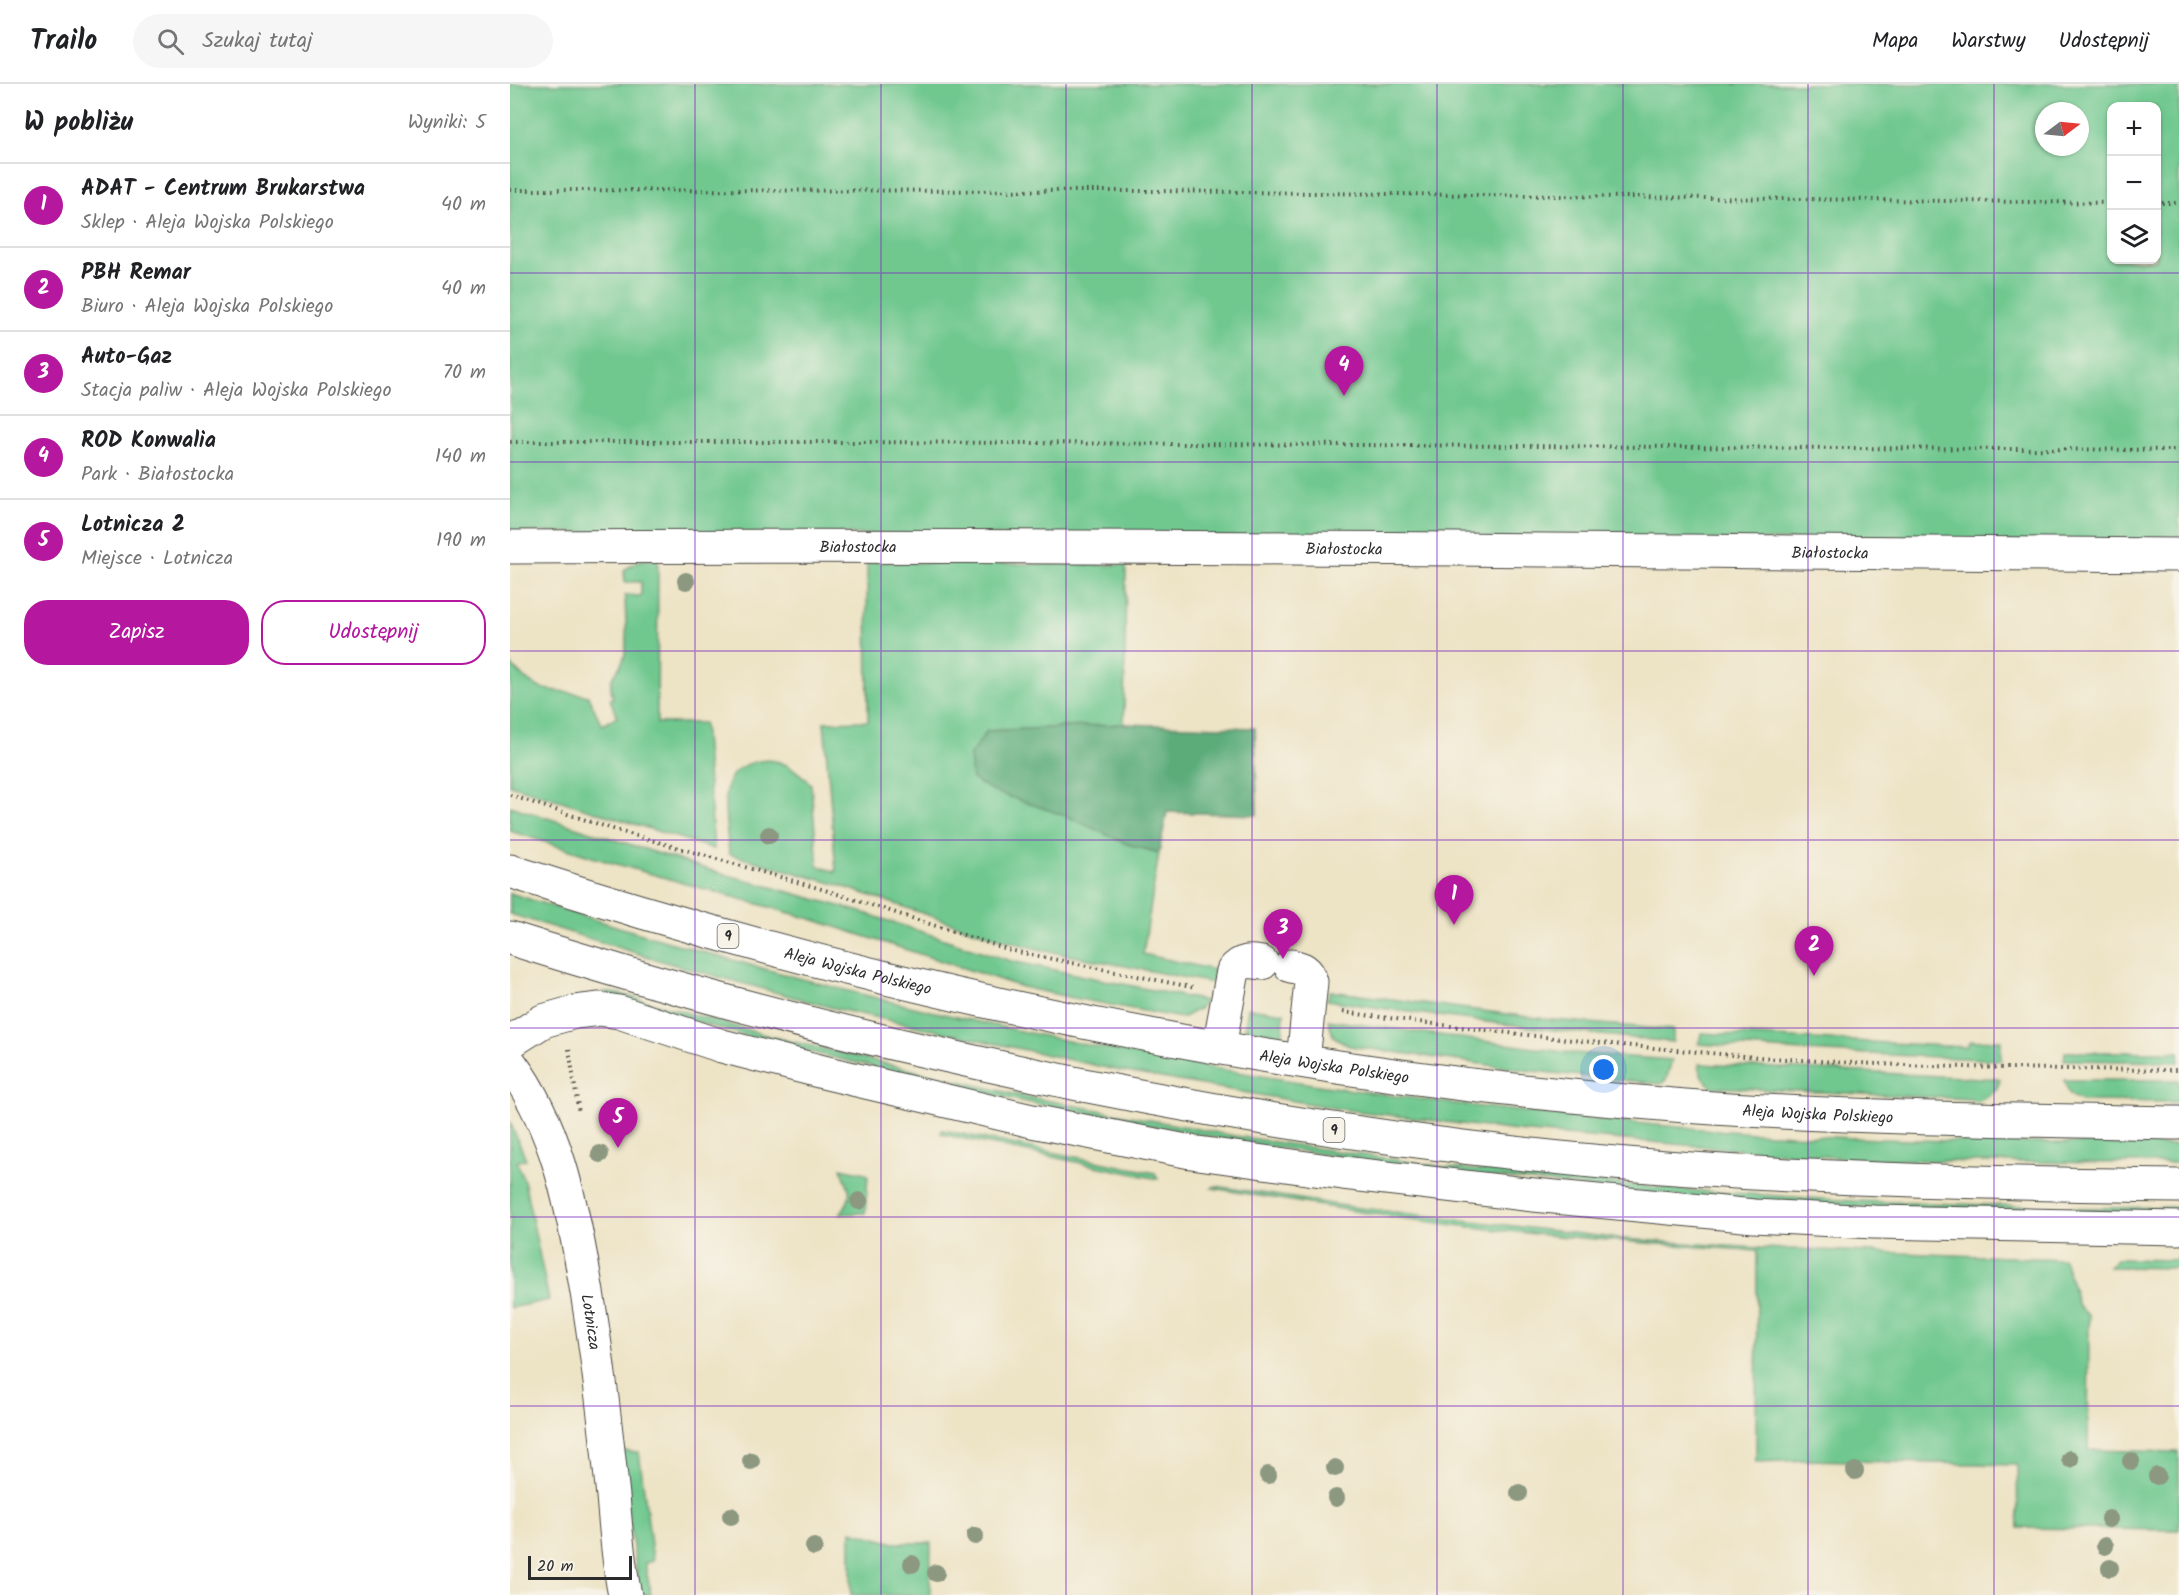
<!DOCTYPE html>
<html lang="pl">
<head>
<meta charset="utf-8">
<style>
  :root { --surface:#fff; --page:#f6f6f6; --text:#202124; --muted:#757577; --line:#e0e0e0; --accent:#b5179e }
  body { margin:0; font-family:Kalam,sans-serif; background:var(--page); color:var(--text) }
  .controls { position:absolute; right:18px; top:18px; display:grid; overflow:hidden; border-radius:12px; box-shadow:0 2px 4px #0004 }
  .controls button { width:54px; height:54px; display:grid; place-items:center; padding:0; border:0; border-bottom:2px solid var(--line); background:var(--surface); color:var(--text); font:30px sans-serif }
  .compass { position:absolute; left:1525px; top:18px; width:54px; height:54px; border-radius:50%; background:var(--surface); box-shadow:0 2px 4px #0004; rotate:74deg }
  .scale { position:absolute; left:18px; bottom:15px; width:104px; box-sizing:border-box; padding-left:6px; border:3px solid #2b2b2b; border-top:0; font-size:16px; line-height:21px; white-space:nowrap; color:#2b2b2b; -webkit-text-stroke:4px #f7f3e8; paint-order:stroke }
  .you { position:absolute; left:1094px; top:986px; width:21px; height:21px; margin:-15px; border:4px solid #fff; border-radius:50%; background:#1a73e8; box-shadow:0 0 0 9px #1a73e833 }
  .badge { display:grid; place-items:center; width:39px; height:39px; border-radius:50%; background:var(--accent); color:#fff; font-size:20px; font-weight:700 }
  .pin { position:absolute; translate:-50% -50px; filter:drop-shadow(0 2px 3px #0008) }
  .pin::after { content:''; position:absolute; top:32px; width:21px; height:18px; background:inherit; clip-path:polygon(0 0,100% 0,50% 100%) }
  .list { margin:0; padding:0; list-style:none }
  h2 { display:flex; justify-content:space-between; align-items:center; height:78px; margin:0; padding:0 24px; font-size:26px }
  h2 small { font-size:20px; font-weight:400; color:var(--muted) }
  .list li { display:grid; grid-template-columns:39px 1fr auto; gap:18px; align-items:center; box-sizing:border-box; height:84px; padding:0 24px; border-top:2px solid var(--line) }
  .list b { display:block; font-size:22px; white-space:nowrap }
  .list p { margin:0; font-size:20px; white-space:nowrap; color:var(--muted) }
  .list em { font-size:20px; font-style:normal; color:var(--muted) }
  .actions { display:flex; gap:12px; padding:18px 24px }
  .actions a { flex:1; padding:14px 0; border:2px solid var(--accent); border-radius:24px; text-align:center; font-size:21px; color:var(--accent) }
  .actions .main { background:var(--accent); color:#fff }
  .icon { flex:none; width:33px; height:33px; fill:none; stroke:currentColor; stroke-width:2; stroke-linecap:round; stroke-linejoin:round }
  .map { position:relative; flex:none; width:1669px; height:1511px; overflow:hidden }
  header { display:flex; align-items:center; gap:36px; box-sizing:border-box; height:84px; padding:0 30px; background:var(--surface); border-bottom:2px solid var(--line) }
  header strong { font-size:28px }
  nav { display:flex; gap:33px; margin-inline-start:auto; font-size:21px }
  .search { width:420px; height:54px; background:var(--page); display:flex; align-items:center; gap:15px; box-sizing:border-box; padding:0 21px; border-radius:33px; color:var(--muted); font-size:22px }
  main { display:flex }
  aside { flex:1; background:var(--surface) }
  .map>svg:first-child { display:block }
  .green { fill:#6fc88f; stroke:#4d7a5d; stroke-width:1.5; fill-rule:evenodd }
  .forest { fill:#5bac7a; stroke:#436c52; stroke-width:1.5 }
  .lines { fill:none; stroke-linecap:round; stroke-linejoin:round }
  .minor-casing { stroke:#484742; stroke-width:35 }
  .major-casing { stroke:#484742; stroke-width:35 }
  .path { stroke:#484742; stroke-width:4; stroke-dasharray:1.5 4.5; stroke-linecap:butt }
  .minor { stroke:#fff; stroke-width:33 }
  .major { stroke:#fff; stroke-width:33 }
  .tree { fill:#8d9881 }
  .grid { fill:none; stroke:#7b2cbf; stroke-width:1.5; stroke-opacity:0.55 }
  .labels { text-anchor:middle; stroke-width:4.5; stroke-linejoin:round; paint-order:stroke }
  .shield { fill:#f7f3e8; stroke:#686764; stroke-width:1.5 }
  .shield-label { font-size:15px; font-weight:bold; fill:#2b2b2b }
  .street-label { font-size:16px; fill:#2b2b2b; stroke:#f7f3e8 }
</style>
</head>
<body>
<header>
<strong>Trailo</strong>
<div class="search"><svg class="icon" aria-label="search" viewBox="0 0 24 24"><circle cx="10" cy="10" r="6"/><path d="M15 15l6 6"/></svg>Szukaj tutaj</div>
<nav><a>Mapa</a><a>Warstwy</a><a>Udostępnij</a></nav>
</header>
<main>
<aside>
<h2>W pobliżu<small>Wyniki: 5</small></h2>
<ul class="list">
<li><span class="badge">1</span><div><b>ADAT - Centrum Brukarstwa</b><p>Sklep · Aleja Wojska Polskiego</p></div><em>40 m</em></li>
<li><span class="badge">2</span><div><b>PBH Remar</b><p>Biuro · Aleja Wojska Polskiego</p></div><em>40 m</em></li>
<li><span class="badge">3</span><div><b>Auto-Gaz</b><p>Stacja paliw · Aleja Wojska Polskiego</p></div><em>70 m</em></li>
<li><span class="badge">4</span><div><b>ROD Konwalia</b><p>Park · Białostocka</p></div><em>140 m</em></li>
<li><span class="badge">5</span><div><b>Lotnicza 2</b><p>Miejsce · Lotnicza</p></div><em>190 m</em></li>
</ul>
<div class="actions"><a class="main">Zapisz</a><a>Udostępnij</a></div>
</aside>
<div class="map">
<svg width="1669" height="1511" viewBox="0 0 1669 1511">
  <rect width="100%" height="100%" fill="#f7f3e8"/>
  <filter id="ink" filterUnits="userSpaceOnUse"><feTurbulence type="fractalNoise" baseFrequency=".0167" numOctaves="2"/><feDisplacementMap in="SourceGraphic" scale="12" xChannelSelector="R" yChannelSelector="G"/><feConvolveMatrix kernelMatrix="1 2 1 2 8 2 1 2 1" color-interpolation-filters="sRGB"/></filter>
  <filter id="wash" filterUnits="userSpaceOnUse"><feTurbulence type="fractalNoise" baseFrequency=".008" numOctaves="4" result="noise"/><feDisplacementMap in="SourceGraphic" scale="24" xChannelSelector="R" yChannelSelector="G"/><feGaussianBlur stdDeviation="1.35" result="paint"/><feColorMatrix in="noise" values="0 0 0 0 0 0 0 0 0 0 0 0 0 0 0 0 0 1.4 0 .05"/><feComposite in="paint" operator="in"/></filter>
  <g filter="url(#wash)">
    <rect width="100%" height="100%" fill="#ede3c5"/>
    <path class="green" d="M0,0H1669V459L0,448ZM1602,22H1646V176H1602ZM1534,27H1570V63H1534Z
      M148,475L147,639H194L204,765L0,701V579C30,615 39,602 78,612L92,641L107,633L100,615L103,614C95,588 111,591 115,570C118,553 115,529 115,511L131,512V498H115L114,486L130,476Z
      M357,478L616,481L614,640L477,647L559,733L617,760L649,769L633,870L705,886L702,899L532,866L487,854L322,799L219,770C218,751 210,711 220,695C229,678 257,672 274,680C285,684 292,692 301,700L308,782L326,788L314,638L358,637Z
      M0,722L203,787L351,828L501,877L696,917L689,925L672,934L563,914L512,903L301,835L92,776L0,747Z
      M0,809C108,844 217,876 327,904C610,977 901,1021 1192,1045C1351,1058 1510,1058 1669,1061V1079L1466,1078L1333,1074L1007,1047L830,1025L611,987L323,924L158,879L0,830Z
      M820,907L1043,936L1163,946V958C1047,947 932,934 817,916Z
      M92,908L110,910L259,952L503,1010L725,1052L935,1083L1175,1106L1343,1117L1579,1124L1669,1123V1129L1342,1123L1172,1113L934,1088L723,1057L501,1015L274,962L92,912Z
      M738,924L774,929L773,949L770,951L735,945Z
      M818,936L1062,969L1162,976L1156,996L1151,1000L1023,987L839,962L823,952Z
      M1191,949L1456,963L1460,957L1491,956V976L1293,967L1189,960Z
      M1555,968H1669V978L1554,976Z
      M1189,980L1490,995C1488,1008 1479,1013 1467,1018L1460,1015L1202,1003C1193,996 1190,991 1189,980Z
      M1554,996H1669V1018L1571,1017L1560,1011Z
      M0,1038L16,1075L7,1078L14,1096L39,1216L0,1224Z
      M432,1046L645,1089L648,1095L431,1050Z
      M331,1084L355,1089L358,1092L355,1129L330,1130C346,1109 339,1106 331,1084Z
      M705,1102L842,1123L1113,1155L1249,1164L1554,1175L1568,1221L1579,1232L1578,1366L1669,1368V1446L1508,1444L1507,1381L1298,1376L1246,1378L1247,1167C1161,1160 1075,1156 989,1146C893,1136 797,1120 702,1104Z
      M1606,1175L1669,1176V1184L1599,1183Z
      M109,1367L129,1368L143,1476L135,1479L141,1511H130Z
      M341,1447L384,1459H421L420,1511H341Z"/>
    <path class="forest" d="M614,640L745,644L747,731L657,728L649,769L617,760L559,733L485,708L462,695L460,671L477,647Z"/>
  </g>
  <g filter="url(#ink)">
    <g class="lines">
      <g class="minor-casing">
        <g id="minor">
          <path id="s1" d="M0,463C556,460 1113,467 1669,471"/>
          <path d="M781,882C792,884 798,886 801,898L793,977"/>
          <path d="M0,958L33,937L65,928L90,925L109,928L212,962L313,988L522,1037L681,1068L833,1089L1024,1111L1244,1132L1364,1138L1669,1144"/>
          <path d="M709,963L723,887C731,876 740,877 752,879"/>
          <path id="s2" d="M0,979C46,1041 61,1117 74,1191C87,1264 95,1338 103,1412C106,1445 108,1479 115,1511"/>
        </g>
      </g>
      <g class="major-casing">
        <g id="major">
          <path id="s3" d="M0,787C380,910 776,992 1175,1022C1340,1034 1504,1036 1669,1039"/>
          <path d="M0,854C40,867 81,879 122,891C212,917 303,941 394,962C621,1015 850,1055 1082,1077C1277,1095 1473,1099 1669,1102"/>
        </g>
      </g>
      <path class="path" d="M0,106L645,107L1602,119
        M1646,119H1669
        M0,358H346L1669,366
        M0,711L106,746L315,806L503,867L686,904
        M833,928C951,944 1069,958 1189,968C1348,983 1509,985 1669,986
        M59,965L69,1029"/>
      <use href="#minor" class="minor"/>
      <use href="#major" class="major"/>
    </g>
    <g class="tree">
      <circle cx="176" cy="497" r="9"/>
      <circle cx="259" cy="751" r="9"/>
      <circle cx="90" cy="1070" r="9"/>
      <circle cx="349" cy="1117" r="9"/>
      <circle cx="1560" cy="1375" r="9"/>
      <circle cx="241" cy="1377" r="9"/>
      <circle cx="1621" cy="1377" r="9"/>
      <circle cx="825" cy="1384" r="9"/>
      <circle cx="1345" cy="1387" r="9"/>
      <circle cx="758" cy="1391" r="9"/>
      <circle cx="1647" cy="1392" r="9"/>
      <circle cx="1009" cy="1409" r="9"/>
      <circle cx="826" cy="1414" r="9"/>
      <circle cx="221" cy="1432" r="9"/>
      <circle cx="1599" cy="1435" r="9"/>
      <circle cx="465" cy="1452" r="9"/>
      <circle cx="1595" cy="1462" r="9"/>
      <circle cx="304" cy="1463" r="9"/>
      <circle cx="402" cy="1480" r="9"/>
      <circle cx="1600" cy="1484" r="9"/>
      <circle cx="426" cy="1489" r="9"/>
    </g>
  </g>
  <path class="grid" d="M185,0V1511M371,0V1511M556,0V1511M742,0V1511M927,0V1511M1113,0V1511M1298,0V1511M1484,0V1511M0,189H1669M0,378H1669M0,567H1669M0,756H1669M0,944H1669M0,1133H1669M0,1322H1669"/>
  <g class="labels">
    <g class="shield">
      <rect x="207.5" y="840" width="21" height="24" rx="4.5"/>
      <rect x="813.5" y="1034" width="21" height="24" rx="4.5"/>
    </g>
    <g class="shield-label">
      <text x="218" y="857">9</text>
      <text x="824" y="1051">9</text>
    </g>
    <g class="street-label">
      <text dy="6" stroke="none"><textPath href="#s1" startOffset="348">Białostocka</textPath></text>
      <text dy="6" stroke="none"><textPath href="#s1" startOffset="834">Białostocka</textPath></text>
      <text dy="6" stroke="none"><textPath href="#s1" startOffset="1320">Białostocka</textPath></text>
      <text dy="6" stroke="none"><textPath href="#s3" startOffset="362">Aleja Wojska Polskiego</textPath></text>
      <text dy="6" stroke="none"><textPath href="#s3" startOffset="848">Aleja Wojska Polskiego</textPath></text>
      <text dy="6" stroke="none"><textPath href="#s3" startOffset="1334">Aleja Wojska Polskiego</textPath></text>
      <text dy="6" stroke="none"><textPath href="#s2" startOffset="274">Lotnicza</textPath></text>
    </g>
  </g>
</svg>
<div class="controls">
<button>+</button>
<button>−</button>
<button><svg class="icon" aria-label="layers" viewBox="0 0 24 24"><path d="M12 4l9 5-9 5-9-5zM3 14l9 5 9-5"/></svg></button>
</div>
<svg class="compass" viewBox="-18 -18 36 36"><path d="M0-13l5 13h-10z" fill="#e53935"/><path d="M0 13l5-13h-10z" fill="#757577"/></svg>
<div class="scale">20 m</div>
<div class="you"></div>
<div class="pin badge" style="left:944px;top:841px">1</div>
<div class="pin badge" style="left:1304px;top:892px">2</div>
<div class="pin badge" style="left:773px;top:875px">3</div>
<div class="pin badge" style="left:834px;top:312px">4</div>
<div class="pin badge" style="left:108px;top:1064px">5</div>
</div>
</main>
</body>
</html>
